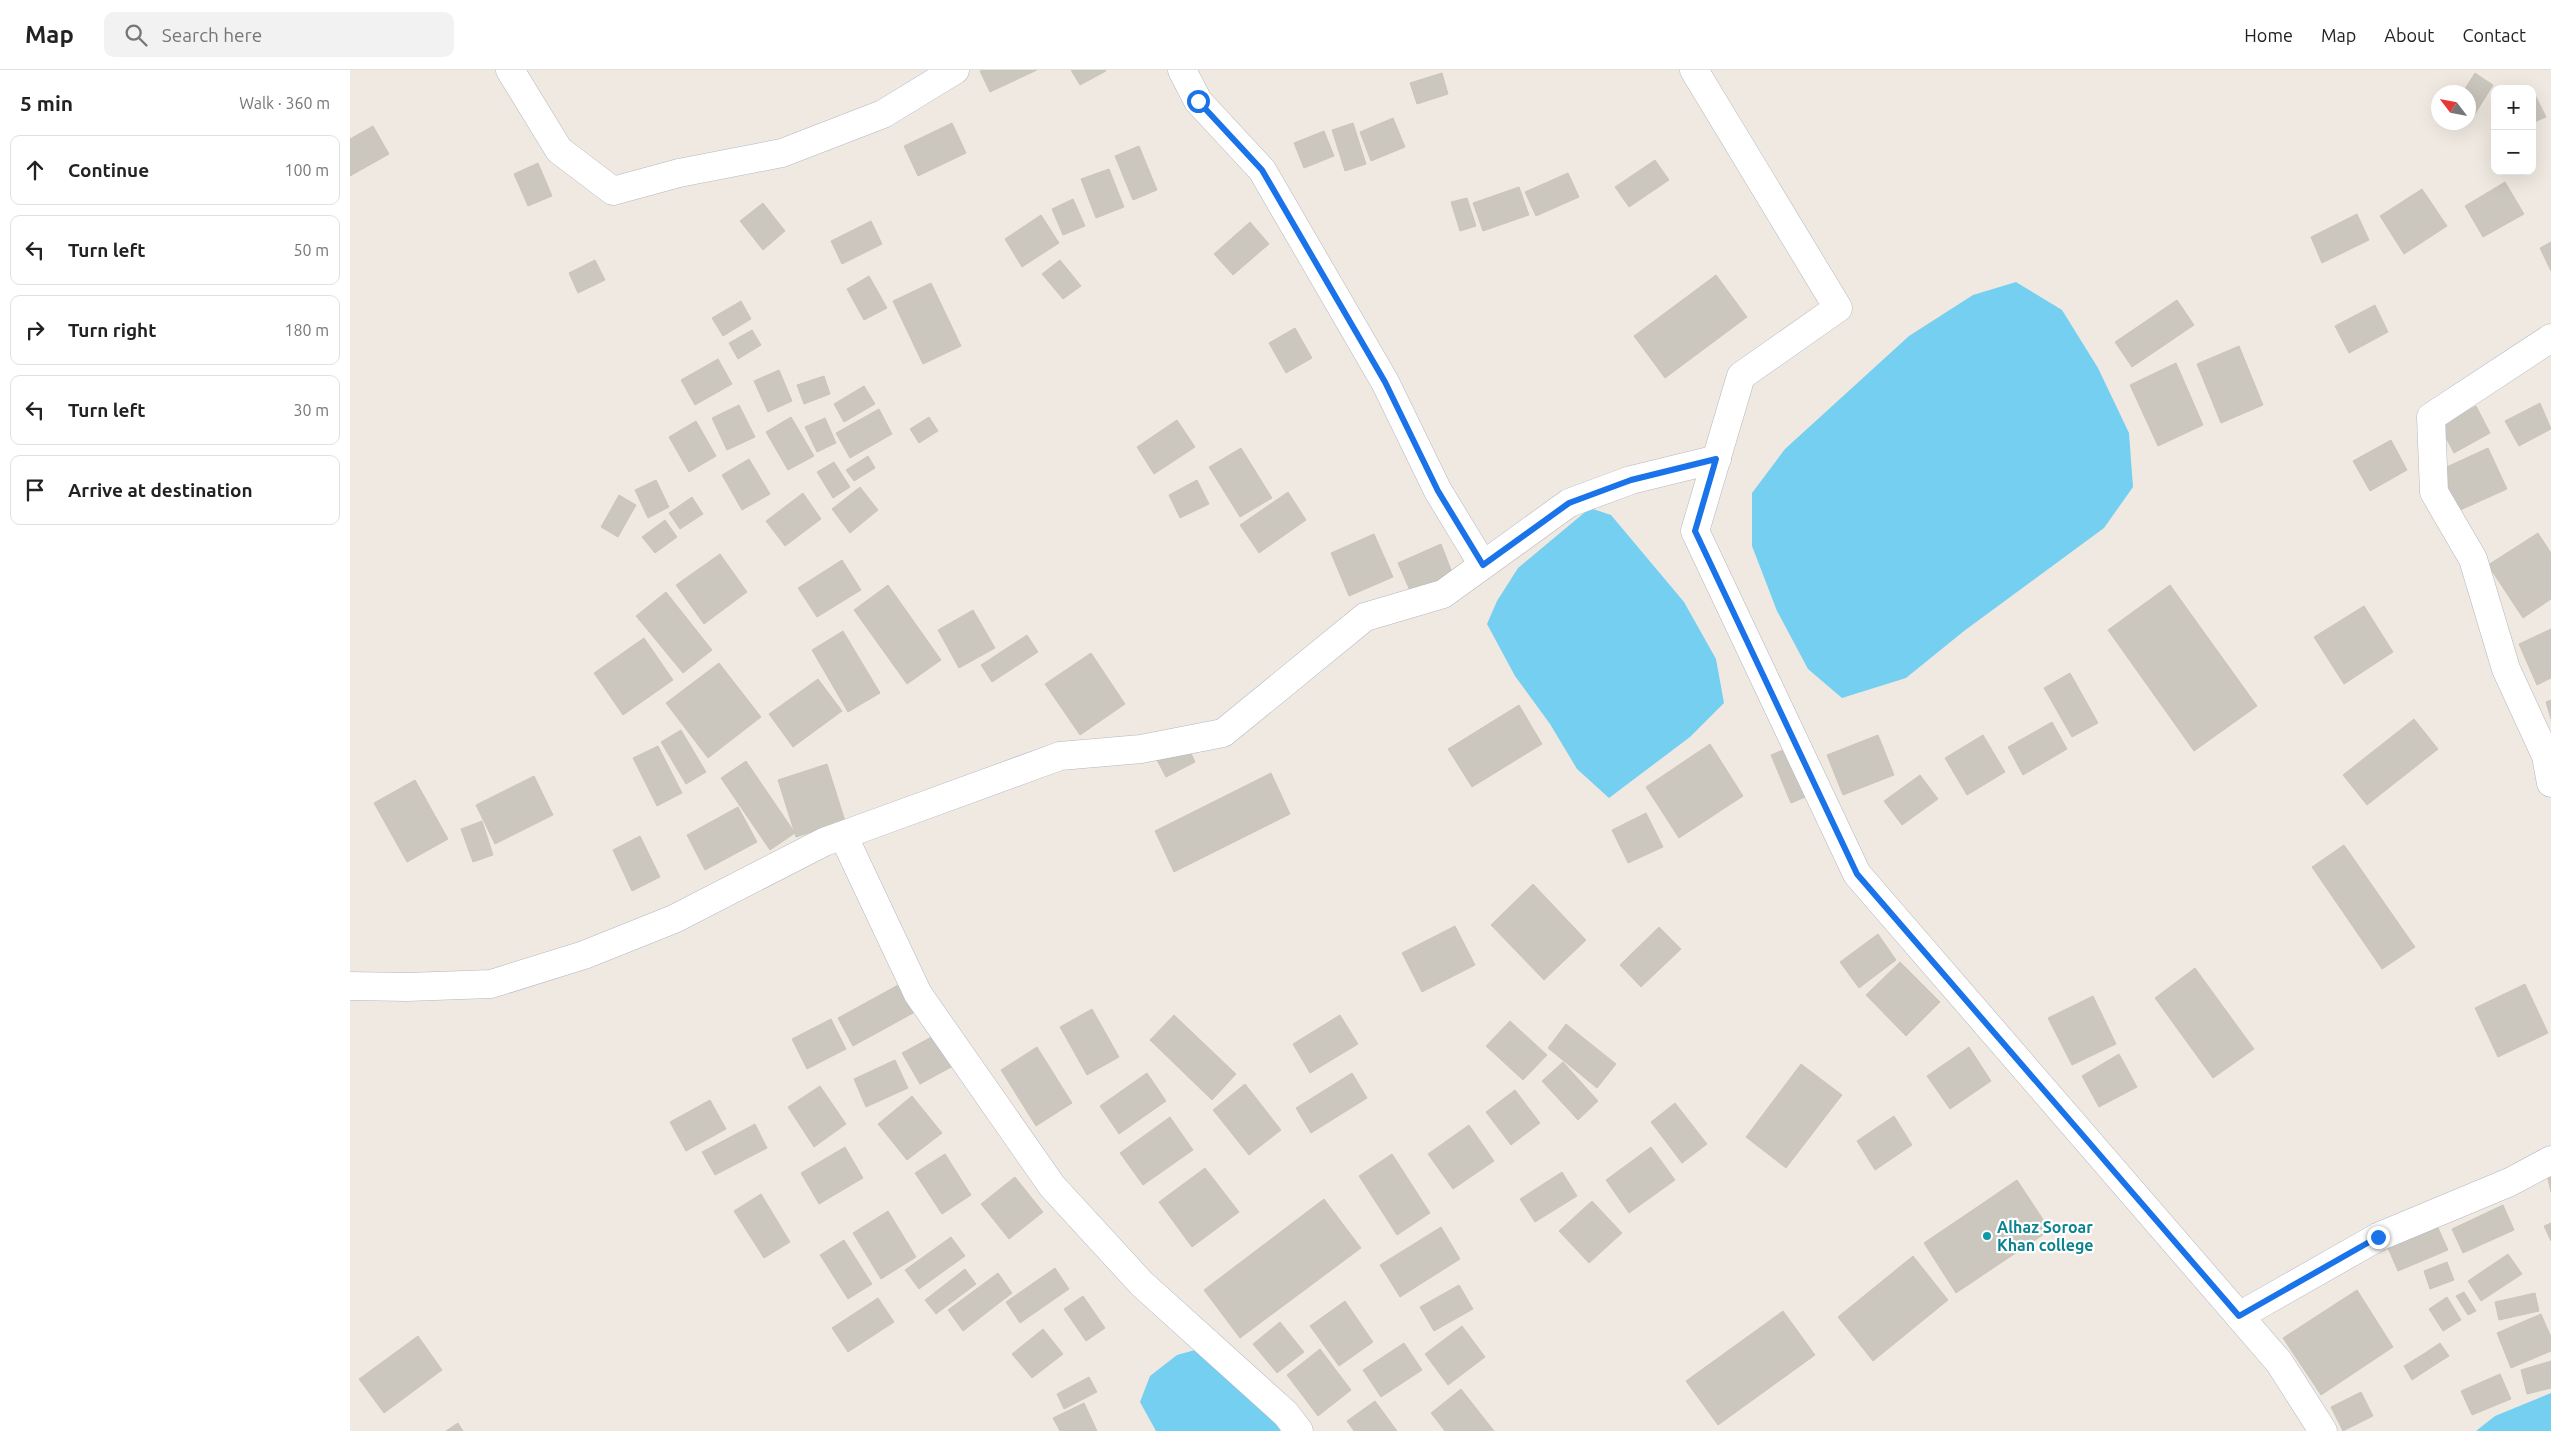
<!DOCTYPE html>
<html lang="en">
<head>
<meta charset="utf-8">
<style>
  :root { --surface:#fff; --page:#f2f2f2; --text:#222; --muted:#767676; --line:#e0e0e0 }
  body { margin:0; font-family:Ubuntu,sans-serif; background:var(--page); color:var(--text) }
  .controls { position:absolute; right:15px; top:15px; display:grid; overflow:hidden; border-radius:10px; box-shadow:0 5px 20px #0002 }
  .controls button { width:45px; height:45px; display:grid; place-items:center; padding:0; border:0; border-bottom:1px solid var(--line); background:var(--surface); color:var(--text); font:25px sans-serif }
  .compass { position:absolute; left:2081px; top:15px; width:45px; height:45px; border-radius:50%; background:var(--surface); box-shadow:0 5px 20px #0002; rotate:302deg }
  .stop { position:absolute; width:15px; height:15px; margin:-11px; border:4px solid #1a73e8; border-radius:50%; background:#fff }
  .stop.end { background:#1a73e8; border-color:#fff; box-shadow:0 1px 5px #0008 }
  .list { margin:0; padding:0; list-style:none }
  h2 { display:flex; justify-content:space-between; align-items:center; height:65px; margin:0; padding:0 20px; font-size:21px }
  h2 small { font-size:16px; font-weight:400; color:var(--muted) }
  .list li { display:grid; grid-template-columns:32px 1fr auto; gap:15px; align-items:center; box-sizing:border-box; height:70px; margin:0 10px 10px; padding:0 10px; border:1px solid var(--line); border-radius:10px }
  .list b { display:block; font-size:19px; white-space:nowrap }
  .list em { font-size:16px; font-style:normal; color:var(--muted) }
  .icon { flex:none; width:28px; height:28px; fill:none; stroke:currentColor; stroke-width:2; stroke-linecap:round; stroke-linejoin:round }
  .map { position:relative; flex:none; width:2201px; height:1361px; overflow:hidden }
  header { display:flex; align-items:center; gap:30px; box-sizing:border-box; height:70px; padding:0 25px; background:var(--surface); border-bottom:1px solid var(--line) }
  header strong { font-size:24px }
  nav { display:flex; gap:28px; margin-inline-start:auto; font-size:18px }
  .search { width:350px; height:45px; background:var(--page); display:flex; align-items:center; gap:12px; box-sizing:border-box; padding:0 18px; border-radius:10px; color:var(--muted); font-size:19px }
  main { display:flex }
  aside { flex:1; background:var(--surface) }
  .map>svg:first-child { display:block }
  .water { fill:#75cff0 }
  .building { fill:#cbc7bf; stroke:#cbc5ba }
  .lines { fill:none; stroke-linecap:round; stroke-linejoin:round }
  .street-casing { stroke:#b4b7c1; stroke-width:29 }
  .secondary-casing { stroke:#b4b7c1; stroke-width:29 }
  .street { stroke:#fff; stroke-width:28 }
  .secondary { stroke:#fff; stroke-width:28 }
  .route { stroke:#1a73e8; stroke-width:6 }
  .culture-dot { fill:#0f9aa8; stroke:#fff; stroke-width:2 }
  .labels { text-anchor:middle; stroke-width:4.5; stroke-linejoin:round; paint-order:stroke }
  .culture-label { font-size:16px; font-weight:bold; fill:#0d838f; stroke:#fff; text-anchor:start }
</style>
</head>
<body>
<header>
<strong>Map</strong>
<div class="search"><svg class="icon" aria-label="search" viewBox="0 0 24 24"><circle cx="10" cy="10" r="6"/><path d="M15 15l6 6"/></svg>Search here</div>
<nav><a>Home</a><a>Map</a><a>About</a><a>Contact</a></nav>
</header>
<main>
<aside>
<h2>5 min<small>Walk · 360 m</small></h2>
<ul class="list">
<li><svg class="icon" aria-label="ahead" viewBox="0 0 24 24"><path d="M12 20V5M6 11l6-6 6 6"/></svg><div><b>Continue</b></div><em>100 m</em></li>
<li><svg class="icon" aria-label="left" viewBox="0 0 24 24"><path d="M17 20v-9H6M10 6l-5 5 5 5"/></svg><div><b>Turn left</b></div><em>50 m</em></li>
<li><svg class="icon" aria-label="right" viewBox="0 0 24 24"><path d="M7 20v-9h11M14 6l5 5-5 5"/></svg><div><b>Turn right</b></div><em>180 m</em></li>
<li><svg class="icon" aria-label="left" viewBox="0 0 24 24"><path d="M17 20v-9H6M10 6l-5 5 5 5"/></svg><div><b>Turn left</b></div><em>30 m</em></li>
<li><svg class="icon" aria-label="arrive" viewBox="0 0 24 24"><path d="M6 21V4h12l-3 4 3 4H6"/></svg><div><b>Arrive at destination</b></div></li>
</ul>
</aside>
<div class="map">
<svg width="2201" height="1361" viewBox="0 0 2201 1361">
  <rect width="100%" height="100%" fill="#efe9e1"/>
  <path class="water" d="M1666,212L1712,240L1748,298L1779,363L1783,417L1754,458L1614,561L1556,608L1492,628L1458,599L1427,541L1402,476V423L1435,379L1559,266L1623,225Z
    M1240,438L1261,445L1334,532L1366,589L1374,633L1340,667L1259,728L1227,699L1200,654L1165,606L1137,554L1147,531L1168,498Z
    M845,1280L929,1351L930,1361H806L790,1332L800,1306L827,1285Z
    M2201,1323V1361H2126L2145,1346Z"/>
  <path class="building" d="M632,0H687L640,22L630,1Z
    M721,0H755L756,1L730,15Z
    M1092,3L1098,24L1067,34L1060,13Z
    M2125,3L2143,15L2123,47L2118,44V22H2113Z
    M2185,25L2196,47L2182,53V26Z
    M1043,48L1055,77L1021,91L1010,62Z
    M602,53L616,83L568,106L554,76Z
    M1003,53L1016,94L995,101L982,60Z
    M23,56L39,84L0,106V69Z
    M974,61L984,86L954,98L944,73Z
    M789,76L807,120L783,130L765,86Z
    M1305,90L1319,110L1279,137L1265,117Z
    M188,93L202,126L178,136L164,104Z
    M759,99L774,137L746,148L731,109Z
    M1218,103L1229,127L1186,146L1175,122Z
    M2155,112L2174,144L2133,167L2115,136Z
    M1169,117L1179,145L1133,161L1123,133Z
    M2072,119L2097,156L2054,184L2030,146Z
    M1117,128L1126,156L1110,161L1101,132Z
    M723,129L735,156L713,165L702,139Z
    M413,133L435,161L413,180L390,151Z
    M2007,144L2019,170L1972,193L1961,167Z
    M691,145L709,173L672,197L655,169Z
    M521,151L532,174L492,194L481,171Z
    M900,152L919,174L883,205L864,184Z
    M2201,172V201L2190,178Z
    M245,190L255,210L228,223L219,203Z
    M710,190L731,216L713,229L692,204Z
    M1366,205L1397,247L1315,308L1284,266Z
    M519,206L537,238L514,250L497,219Z
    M581,213L611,276L573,294L543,231Z
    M1827,230L1844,255L1782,297L1765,272Z
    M391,231L401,249L373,266L362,248Z
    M2025,235L2038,262L1999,283L1985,256Z
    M945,258L962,288L936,303L919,273Z
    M402,260L411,275L388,289L379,273Z
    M1889,276L1913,335L1871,353L1847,294Z
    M368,289L382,314L345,335L331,310Z
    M1826,293L1853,355L1808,376L1780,315Z
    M429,300L442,331L418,342L404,311Z
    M474,306L480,324L454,334L447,315Z
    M514,316L525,334L494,352L484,334Z
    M2190,333L2201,359L2169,376L2155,351Z
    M389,335L405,367L377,380L362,348Z
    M2126,336L2140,363L2104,383L2090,356Z
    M529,339L542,364L500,388L486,363Z
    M441,347L464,386L438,400L416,362Z
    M579,347L588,361L569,373L560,359Z
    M475,348L486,373L467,382L455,357Z
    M827,350L845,377L804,404L787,377Z
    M346,351L366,386L339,402L319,367Z
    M2041,370L2057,400L2020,421L2003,391Z
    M891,378L922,428L890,447L859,397Z
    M2138,378L2157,419L2108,441L2090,400Z
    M518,386L525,398L504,411L496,400Z
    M399,389L420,424L392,440L372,405Z
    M484,392L500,417L483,428L467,402Z
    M306,410L319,437L298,448L285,420Z
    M847,410L859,434L830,448L819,425Z
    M510,417L528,440L500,463L482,439Z
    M938,422L956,450L909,483L890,455Z
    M453,423L471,449L435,476L416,451Z
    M269,425L286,435L268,467L251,457Z
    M342,427L353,444L330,459L319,443Z
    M315,450L327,467L305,483L292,467Z
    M2188,463L2201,483V529L2173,548L2138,495Z
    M1024,464L1043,507L999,526L981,483Z
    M1091,474L1103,505L1061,523L1048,493Z
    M370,484L397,522L354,554L326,515Z
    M492,490L511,520L467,547L448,518Z
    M538,515L591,590L557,614L504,540Z
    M1820,515L1907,636L1844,681L1758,560Z
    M316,522L362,580L333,603L286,546Z
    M2014,536L2043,582L1994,614L1964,567Z
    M623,540L645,578L609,598L588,560Z
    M2201,559V608L2187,615L2169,574Z
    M493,561L530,623L498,642L462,580Z
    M677,565L688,582L642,612L631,595Z
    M294,568L323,610L273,645L244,603Z
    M741,583L775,634L730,665L695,614Z
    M369,593L411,647L358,688L316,633Z
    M1720,603L1748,653L1722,667L1694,618Z
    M468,609L492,641L443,677L419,644Z
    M2201,630V649L2196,632Z
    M1169,635L1192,674L1122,717L1098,679Z
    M2064,649L2088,679L2017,735L1993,705Z
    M1702,652L1717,679L1673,705L1658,677Z
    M331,660L356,702L336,714L311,672Z
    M1528,665L1544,705L1493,725L1477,685Z
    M1633,665L1655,702L1617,725L1595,688Z
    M1360,674L1393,726L1329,768L1296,717Z
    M837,675L845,692L816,707L807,690Z
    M308,676L332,723L307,736L283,688Z
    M1440,677L1460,725L1441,733L1421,685Z
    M396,691L445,763L420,780L371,708Z
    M477,694L495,751L446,767L428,710Z
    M921,703L940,744L824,802L805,761Z
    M1570,705L1588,729L1552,755L1534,731Z
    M184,706L203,745L145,774L126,735Z
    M65,710L98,769L57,792L24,733Z
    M388,737L407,772L355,800L337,765Z
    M1296,743L1313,777L1278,793L1262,760Z
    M132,751L143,785L123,792L111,759Z
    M290,766L310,807L282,821L263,780Z
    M1994,775L2065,877L2032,899L1962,797Z
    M1183,814L1236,870L1194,910L1141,855Z
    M1105,856L1125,895L1072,922L1052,883Z
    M1309,857L1331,879L1291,917L1270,895Z
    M1528,864L1546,890L1509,918L1490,892Z
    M1550,892L1590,932L1556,966L1516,925Z
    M1845,898L1904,979L1863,1008L1805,928Z
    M550,914L565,942L503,976L488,948Z
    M2175,914L2198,963L2148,987L2125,938Z
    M1743,926L1766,974L1722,995L1698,948Z
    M742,939L769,987L737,1005L710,957Z
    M824,945L886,1004L862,1030L800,970Z
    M990,945L1008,974L960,1003L943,974Z
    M481,949L496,979L457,999L442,969Z
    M1160,951L1197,985L1173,1010L1136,976Z
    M1216,954L1266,994L1247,1018L1198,978Z
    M587,964L605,995L570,1014L552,983Z
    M687,977L722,1033L686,1056L651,1000Z
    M1619,977L1641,1011L1600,1039L1577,1006Z
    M1769,984L1787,1017L1749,1037L1732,1006Z
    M545,990L558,1018L516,1037L504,1009Z
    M1213,992L1248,1031L1228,1050L1192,1011Z
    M1451,994L1492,1025L1436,1098L1396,1067Z
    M797,1003L816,1031L769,1064L750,1036Z
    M1002,1003L1017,1028L961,1063L946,1038Z
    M895,1014L931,1060L899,1085L863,1040Z
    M470,1016L496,1054L464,1077L438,1037Z
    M1165,1020L1190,1053L1161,1075L1136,1042Z
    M562,1026L592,1063L557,1090L528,1054Z
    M360,1030L376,1059L336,1081L320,1052Z
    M1325,1033L1357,1074L1332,1093L1301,1052Z
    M1544,1046L1562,1075L1525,1100L1507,1071Z
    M820,1047L843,1080L793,1115L770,1083Z
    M405,1054L417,1078L365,1105L352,1082Z
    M1119,1055L1144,1091L1103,1119L1078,1084Z
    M495,1077L513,1108L469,1134L451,1103Z
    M1301,1077L1325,1110L1279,1143L1256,1110Z
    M595,1084L621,1125L592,1144L565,1103Z
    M1042,1084L1080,1143L1047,1165L1009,1106Z
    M855,1098L889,1142L842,1177L809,1132Z
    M1212,1102L1227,1126L1185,1152L1170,1129Z
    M2201,1103V1122L2197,1104Z
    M665,1107L693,1142L659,1169L631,1134Z
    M1667,1110L1700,1160L1606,1223L1574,1173Z
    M411,1124L440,1172L414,1188L384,1141Z
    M974,1129L1011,1178L890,1268L854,1220Z
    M1242,1131L1272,1163L1239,1193L1209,1161Z
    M2153,1135L2164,1160L2113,1183L2102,1159Z
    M538,1141L566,1187L531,1209L503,1163Z
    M2084,1149L2098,1180L2048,1201L2035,1171Z
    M2201,1153V1171L2194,1156Z
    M1091,1157L1110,1189L1050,1227L1030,1195Z
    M601,1167L615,1186L569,1219L555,1200Z
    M494,1170L522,1214L498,1229L470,1185Z
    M2158,1184L2172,1204L2131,1231L2118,1211Z
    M1563,1186L1598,1230L1523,1291L1488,1247Z
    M2097,1192L2104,1210L2080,1219L2074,1201Z
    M705,1198L719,1219L670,1253L656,1232Z
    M615,1199L626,1214L586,1244L575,1230Z
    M648,1203L662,1223L613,1261L598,1240Z
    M1109,1215L1123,1239L1084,1261L1070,1237Z
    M2007,1220L2043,1277L1971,1325L1933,1268Z
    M2114,1222L2126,1241L2118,1245L2106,1226Z
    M2185,1223L2189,1241L2149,1250L2145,1232Z
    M733,1226L755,1258L736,1271L714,1239Z
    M2097,1227L2111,1250L2093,1261L2079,1239Z
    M528,1228L544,1252L498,1282L482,1258Z
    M995,1231L1023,1272L989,1296L960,1256Z
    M1433,1241L1465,1285L1368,1355L1336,1311Z
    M2191,1244L2201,1267V1281L2161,1298L2147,1263Z
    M930,1252L954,1282L927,1303L903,1274Z
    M1112,1256L1135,1287L1098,1315L1075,1284Z
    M693,1259L713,1284L682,1308L662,1284Z
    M68,1266L92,1300L34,1343L9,1309Z
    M1054,1273L1072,1300L1031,1327L1013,1300Z
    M2090,1273L2099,1286L2083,1296L2075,1283Z
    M970,1279L1001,1320L968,1346L937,1305Z
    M2075,1283L2083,1296L2062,1310L2054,1296Z
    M2201,1291V1318L2177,1324L2171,1300Z
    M2150,1304L2161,1329L2122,1345L2111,1321Z
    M739,1307L747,1322L714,1339L707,1324Z
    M1111,1319L1144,1361H1095L1081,1343Z
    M2011,1322L2023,1346L1993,1361L1981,1337Z
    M1025,1331L1047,1361H1004L997,1351Z
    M734,1333L747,1361H710L703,1348Z
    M108,1353L113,1361H96Z"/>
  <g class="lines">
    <g class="street-casing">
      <path id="street" d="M160,0L209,80L263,121L329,103L432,83L533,44L605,0
        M832,0L848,31L912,100L1035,312L1088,421L1133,495
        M2201,268L2081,347L2084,422L2123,489L2156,599L2196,686L2201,713
        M493,765L568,924L702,1116L792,1214L936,1344L949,1361
        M0,916L57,917L141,914L234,885L324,849L474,772L710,686L791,679L873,663L1015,547L1093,524L1219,433L1281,410L1367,389
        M1889,1246L2028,1167L2160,1112L2201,1090"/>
    </g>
    <g class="secondary-casing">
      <path id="secondary" d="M1344,0L1488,238L1391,306L1345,461L1507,804L1929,1292L1973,1361"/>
    </g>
    <use href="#street" class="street"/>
    <use href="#secondary" class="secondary"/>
  </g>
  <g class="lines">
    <path class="route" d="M848,31L912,100L1035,312L1088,421L1133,495L1219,433L1281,410L1366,389L1345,461L1507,804L1889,1246L2028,1167"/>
  </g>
  <circle class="culture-dot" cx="1637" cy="1166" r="5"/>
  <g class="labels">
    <g class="culture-label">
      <text x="1647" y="1163">Alhaz Soroar<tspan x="1647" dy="18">Khan college</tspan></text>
    </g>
  </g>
</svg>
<div class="controls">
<button>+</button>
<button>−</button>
</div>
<svg class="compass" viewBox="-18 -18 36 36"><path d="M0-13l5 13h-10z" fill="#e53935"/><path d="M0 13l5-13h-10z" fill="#767676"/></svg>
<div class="stop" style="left:848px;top:31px"></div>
<div class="stop end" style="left:2028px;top:1167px"></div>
</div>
</main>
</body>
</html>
